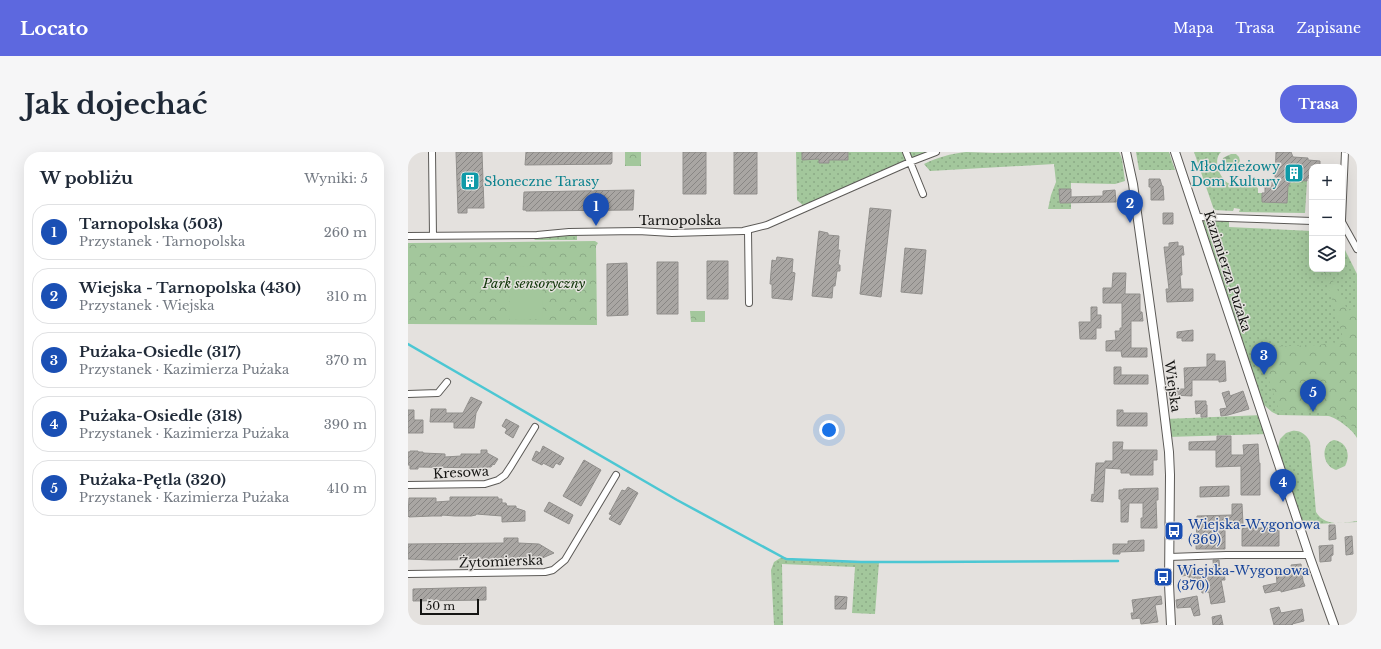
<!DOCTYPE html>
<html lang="pl">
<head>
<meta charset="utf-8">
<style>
  :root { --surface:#fff; --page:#f6f6f7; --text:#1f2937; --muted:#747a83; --line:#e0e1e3; --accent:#5d68df }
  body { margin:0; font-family:"Libre Baskerville",serif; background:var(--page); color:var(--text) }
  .controls { position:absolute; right:12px; top:12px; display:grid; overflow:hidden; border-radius:8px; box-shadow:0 4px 16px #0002 }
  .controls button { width:36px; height:36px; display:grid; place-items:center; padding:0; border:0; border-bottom:1px solid var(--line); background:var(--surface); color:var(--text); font:20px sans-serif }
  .scale { position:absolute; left:12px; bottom:10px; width:59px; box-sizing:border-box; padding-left:4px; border:2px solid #151513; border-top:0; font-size:11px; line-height:14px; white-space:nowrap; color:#151513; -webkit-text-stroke:3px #e4e1de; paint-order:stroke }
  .you { position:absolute; left:421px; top:278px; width:14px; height:14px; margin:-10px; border:3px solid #fff; border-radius:50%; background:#1a73e8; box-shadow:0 0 0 6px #1a73e833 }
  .badge { display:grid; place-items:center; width:26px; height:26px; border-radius:50%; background:var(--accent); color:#fff; font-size:13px; font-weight:700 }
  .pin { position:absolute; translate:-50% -33px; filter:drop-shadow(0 1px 2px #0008) }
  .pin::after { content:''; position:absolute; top:21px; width:14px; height:12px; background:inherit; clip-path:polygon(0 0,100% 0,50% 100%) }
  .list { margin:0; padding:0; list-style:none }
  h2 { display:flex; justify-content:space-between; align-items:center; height:52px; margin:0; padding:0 16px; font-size:17px }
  h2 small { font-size:13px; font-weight:400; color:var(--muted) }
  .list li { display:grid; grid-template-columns:26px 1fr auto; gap:12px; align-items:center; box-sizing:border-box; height:56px; margin:0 8px 8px; padding:0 8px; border:1px solid var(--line); border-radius:16px }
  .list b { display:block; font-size:15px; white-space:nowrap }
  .list p { margin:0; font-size:13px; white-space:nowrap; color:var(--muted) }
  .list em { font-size:13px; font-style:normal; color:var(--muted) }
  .icon { flex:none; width:22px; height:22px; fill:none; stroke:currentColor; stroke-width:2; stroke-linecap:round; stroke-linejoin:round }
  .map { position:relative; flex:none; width:949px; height:473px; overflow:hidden; border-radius:16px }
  header { display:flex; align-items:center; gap:24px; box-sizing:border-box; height:56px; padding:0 20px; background:var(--accent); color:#fff }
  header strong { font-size:19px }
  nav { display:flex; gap:22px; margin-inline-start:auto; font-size:14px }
  .intro { display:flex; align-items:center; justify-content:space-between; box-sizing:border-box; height:96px; padding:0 24px }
  h1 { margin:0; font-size:28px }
  .button { padding:10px 18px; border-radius:16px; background:var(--accent); color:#fff; font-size:14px; font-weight:700 }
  main { display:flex; gap:24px; padding:0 24px }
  aside { flex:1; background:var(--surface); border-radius:16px; box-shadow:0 4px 16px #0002 }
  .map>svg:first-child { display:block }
  .grass { fill:url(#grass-dots) }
  .forest { fill:url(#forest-firs) }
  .park { fill:url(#park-crowns) }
  .pitch { fill:#a3c79c }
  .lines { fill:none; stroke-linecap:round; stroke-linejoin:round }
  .stream { stroke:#4cc7d3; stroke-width:2.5 }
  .building { fill:url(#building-hatch); stroke:#918f8c }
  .minor-casing { stroke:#5c5a57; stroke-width:8 }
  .tertiary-casing { stroke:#5c5a57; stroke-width:10 }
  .minor { stroke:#fff; stroke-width:6 }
  .tertiary { stroke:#fff; stroke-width:8 }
  .labels { text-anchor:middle; stroke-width:3; stroke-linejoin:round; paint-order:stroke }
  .culture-label { font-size:13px; fill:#0d838f; stroke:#e4e1de; text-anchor:end }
  .street-label { font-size:13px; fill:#151513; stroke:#e4e1de }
  .park-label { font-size:13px; font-style:italic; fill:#103508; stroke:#e4e1de }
  .transit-label { font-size:13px; fill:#164399; stroke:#e4e1de; text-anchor:start }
</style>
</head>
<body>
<header>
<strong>Locato</strong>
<nav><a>Mapa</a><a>Trasa</a><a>Zapisane</a></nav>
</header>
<div class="intro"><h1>Jak dojechać</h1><a class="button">Trasa</a></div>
<main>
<aside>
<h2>W pobliżu<small>Wyniki: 5</small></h2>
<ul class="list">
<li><span class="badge" style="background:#1a4fb4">1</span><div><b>Tarnopolska (503)</b><p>Przystanek · Tarnopolska</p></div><em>260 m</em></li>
<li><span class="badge" style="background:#1a4fb4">2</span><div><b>Wiejska - Tarnopolska (430)</b><p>Przystanek · Wiejska</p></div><em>310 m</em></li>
<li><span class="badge" style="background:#1a4fb4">3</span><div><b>Pużaka-Osiedle (317)</b><p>Przystanek · Kazimierza Pużaka</p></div><em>370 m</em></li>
<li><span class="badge" style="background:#1a4fb4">4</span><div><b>Pużaka-Osiedle (318)</b><p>Przystanek · Kazimierza Pużaka</p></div><em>390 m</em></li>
<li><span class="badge" style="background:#1a4fb4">5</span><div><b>Pużaka-Pętla (320)</b><p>Przystanek · Kazimierza Pużaka</p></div><em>410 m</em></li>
</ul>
</aside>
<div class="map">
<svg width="949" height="473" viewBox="0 0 949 473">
  <defs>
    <pattern id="grass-dots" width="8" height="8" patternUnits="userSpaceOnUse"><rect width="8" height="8" fill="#a3c79c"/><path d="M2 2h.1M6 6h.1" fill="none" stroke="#8baa86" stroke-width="1.8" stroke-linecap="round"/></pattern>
    <pattern id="forest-firs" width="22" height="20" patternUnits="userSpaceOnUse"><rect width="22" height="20" fill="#a3c79c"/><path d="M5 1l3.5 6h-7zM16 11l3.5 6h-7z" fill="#8baa86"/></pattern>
    <pattern id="park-crowns" width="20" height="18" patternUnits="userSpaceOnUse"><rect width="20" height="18" fill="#a3c79c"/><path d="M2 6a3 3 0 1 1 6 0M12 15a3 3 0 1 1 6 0" fill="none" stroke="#8baa86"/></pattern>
    <pattern id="building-hatch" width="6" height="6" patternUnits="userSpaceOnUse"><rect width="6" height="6" fill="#a9a6a3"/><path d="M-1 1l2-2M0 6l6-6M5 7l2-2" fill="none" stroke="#888684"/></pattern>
  </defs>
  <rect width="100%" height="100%" fill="#e4e1de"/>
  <path class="grass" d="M388,0H495L501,8L498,0H529L398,56L389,48Z
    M558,0L585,1L711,0L714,7L717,29L707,32L663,31V37H651L652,51H663V57H640L643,43L648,30L646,12L522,19L516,12C530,5 542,2 558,0Z
    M728,0H761L767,18H731Z
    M786,0H813C804,8 812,28 822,32C828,36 834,34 840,35L842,30L848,27V35L850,36V41H854V50L879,51V42H878L882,28L899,29L897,61L831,60L832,57L826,56L825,59L806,58Z
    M790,65L821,66V75L904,79V117H934V92L949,122V286C945,278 928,265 920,264L870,263L864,260L849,247Z
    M169,82V88H126L129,85Z
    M855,263L861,282L759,285L757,267Z
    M884,279C892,278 898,282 902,290L908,360C917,375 934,371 949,369V370L907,372L894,374L868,304L872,287L878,281Z
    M926,288C939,290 943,303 937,314L928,318C914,314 912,292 926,288Z
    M374,405L386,407L471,410L467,462L444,461L447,415L374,412L375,473H366L363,418L366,410Z"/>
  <path class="forest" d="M823,2H828L831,5L832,9L827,16L815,17L814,13L815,6Z"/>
  <path class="park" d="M217,0H233V14H217Z
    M187,89L190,91L188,94L189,173L0,172V91Z
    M915,117H919L940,159L949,154V278L926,259L881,260L871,258L847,187L849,186L852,195L912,193L922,190L928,191L936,189Z
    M282,159H297V170H283Z"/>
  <path class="pitch" d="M134,114L135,167L102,168L101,115Z"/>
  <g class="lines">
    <path class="stream" d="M0,192L269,348L378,407L453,410H512L710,409"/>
  </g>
  <path class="building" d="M48,0H74L76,56H59V61H50Z
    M118,0H204V10L203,12L117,13Z
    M275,0H298V42H275Z
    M326,0H349V42H326Z
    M394,0H440V8H421V11H411V7L394,8Z
    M868,0H883L885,5L900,6V8L912,9V15H904V26H899V29L884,28L880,34L879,51L854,50V41H857V34H864V27H867Z
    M741,27H752L754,34H755L756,48H743V35H741Z
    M651,37H663V45L695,44V39L707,38L708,50L652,51Z
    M226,38L225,58L118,59V58H115L116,40Z
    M462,56L483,58L473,145L452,142Z
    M755,61H765V72H755Z
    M411,79L420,81V83L431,84L430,98H432L430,113H432V119H429L427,134H425L424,146L404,144Z
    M770,90V94H775L776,103H773L774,123H772L773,137H785V149L759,150L758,137H761L756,95H761V91Z
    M497,96L518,98L514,142L493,140Z
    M369,105L385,107L384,120L387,121L384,148L364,146V132H362L364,108L368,109Z
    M299,109H320V147H299Z
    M249,110H270V162H249Z
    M219,111L220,163L199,164V112Z
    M705,121H718L717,142H732V160H734L735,169H723V196H739V205H714L713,199H698V189L708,188L707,179H712V176H714V151H695V136H704Z
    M683,155H689V163H693V176H688V187H672L671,170H683Z
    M785,178V189H774V186H769V180Z
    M799,202H807V209H817L818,229L811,230V228H784V244L763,243V237H777L776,216L799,215Z
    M706,215H713V223H740V232H706Z
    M821,239L822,244L835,239L841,257L820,263L813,264L812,257L819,256L814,241Z
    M63,245L74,250L68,261L66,276H46V270H22L23,257H38V261H55Z
    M787,249H798V253H799V265H793V261L788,262Z
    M0,258H6V268H15V281H0Z
    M709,258H715V261H739V274H709Z
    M98,267L111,274L105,286L97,281L99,277L94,274Z
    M809,284H823V303H836L835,293L850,292L851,311H852V343H833V314L808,315V298H781V290L809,289Z
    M705,290H715L714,298H749V308H745V323H722V321H713V317L697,316L695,350L683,349L684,342L686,343L688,311H697V309H705Z
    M135,294L156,306L152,313L148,311L145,316L135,311L134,313L124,308L128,299L132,301Z
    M73,298H79V301L90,307L86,313L85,312L83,315H79V316L10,315V317H2V313H0V300H2V299H10V300H15V301L37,302V305L53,304V302H73Z
    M176,308L193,318L173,354L155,344Z
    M821,334V344L792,345V335Z
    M220,335L230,341L212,373L201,367L204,363L201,362L214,338L217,339Z
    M750,336V348H748L749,376H733V366H735V351H721L720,370H713V347H711V338H715V337Z
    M42,345H90V347H94V351H98L99,354H108V356L117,359V369L94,370V364L68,362V363L63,364H47L34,363V364H24L1,365L0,364L1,346H28V350L42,349Z
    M141,350L165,363L161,372L136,359Z
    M824,352H834L835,372L817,373V397H788L789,364L824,363Z
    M921,373H927L928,387L921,388Z
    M834,376H871V394H834Z
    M944,384L945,402L938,403L937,385Z
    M96,386H110V391L131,392L146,401L132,407L24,408L0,407V392L96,391Z
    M736,388V399L712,400V402H705V392H720V389Z
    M925,393V403L923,404V409L912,410L911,394Z
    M805,408H811L812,419H816L817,428H813L817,450L803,452L801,440L794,441L792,430H789L779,424L786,422L774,424L772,415L785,414L787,422L806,420Z
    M893,412L895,429L897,434L873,440V438L857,441L855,434L869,431L868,420L884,418L883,413Z
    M78,435V448L5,449V437Z
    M427,444L439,445L438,457H427Z
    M753,444L754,452L747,453L750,470L733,472L732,466L724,467L723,461H726L724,448Z
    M789,444L792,463L786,464L783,455L769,456L768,448Z
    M871,455L873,461L894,457L896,469L884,472L885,473H866L862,457Z
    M813,463L815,473H805L804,465Z"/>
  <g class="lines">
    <g class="minor-casing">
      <path id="minor" d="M24,0L25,84
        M498,0L515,42
        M790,65L904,69
        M934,68L937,0
        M934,70L949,97
        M340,79L341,151
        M0,84L129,83L161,80L230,79L264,81L335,79L359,73L502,10L528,0
        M0,242L30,241L39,230
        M0,333L77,332L90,328L97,323L103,314L127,275
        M761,405L818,403H901
        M0,422L137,420L145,418L157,408L208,323"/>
    </g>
    <g class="tertiary-casing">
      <path id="tertiary" d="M718,0L725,32L753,234L761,300L762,323L761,432L763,473
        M767,0L901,403L926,473"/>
    </g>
    <use href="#minor" class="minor"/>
    <use href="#tertiary" class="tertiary"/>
  </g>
  <defs>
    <g id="building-square" transform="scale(1)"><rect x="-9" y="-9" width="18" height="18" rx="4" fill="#0f9aa8" stroke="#e4e1de"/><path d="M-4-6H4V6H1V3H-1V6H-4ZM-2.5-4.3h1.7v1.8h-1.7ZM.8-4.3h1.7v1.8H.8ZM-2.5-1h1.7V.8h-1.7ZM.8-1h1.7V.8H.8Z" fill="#fff"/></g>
    <g id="bus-square" transform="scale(1)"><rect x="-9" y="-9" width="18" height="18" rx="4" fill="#1a4fb4" stroke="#e4e1de"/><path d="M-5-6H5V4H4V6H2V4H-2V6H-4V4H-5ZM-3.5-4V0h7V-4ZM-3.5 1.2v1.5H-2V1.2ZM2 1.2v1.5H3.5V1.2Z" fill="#fff"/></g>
  </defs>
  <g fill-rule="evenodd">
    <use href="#building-square" x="886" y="21"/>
    <use href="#building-square" x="62" y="29"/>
    <use href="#bus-square" x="766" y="379"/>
    <use href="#bus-square" x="755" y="425"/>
  </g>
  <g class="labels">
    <g class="culture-label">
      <text x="872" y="19">Młodzieżowy<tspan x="872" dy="15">Dom Kultury</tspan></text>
      <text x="76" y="34" text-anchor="start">Słoneczne Tarasy</text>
    </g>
    <g class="street-label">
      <text x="272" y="73">Tarnopolska</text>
      <text transform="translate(820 119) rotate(72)" y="5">Kazimierza Pużaka</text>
      <text transform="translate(765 234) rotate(82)" y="5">Wiejska</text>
      <text transform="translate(53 320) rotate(-3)" y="5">Kresowa</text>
      <text transform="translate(93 409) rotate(-2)" y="5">Żytomierska</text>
    </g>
    <g class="park-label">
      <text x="126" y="136">Park sensoryczny</text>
    </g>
    <g class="transit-label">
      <text x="780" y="377">Wiejska-Wygonowa<tspan x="780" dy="15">(369)</tspan></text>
      <text x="769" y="423">Wiejska-Wygonowa<tspan x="769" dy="15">(370)</tspan></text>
    </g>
  </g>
</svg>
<div class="controls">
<button>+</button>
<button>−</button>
<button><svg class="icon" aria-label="layers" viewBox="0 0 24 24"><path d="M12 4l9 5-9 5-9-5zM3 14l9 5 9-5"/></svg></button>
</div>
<div class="scale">50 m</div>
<div class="you"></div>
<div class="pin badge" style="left:188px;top:74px;background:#1a4fb4">1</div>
<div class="pin badge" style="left:722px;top:71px;background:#1a4fb4">2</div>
<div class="pin badge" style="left:856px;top:223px;background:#1a4fb4">3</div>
<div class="pin badge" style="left:875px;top:350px;background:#1a4fb4">4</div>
<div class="pin badge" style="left:905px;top:260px;background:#1a4fb4">5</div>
</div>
</main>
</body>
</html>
